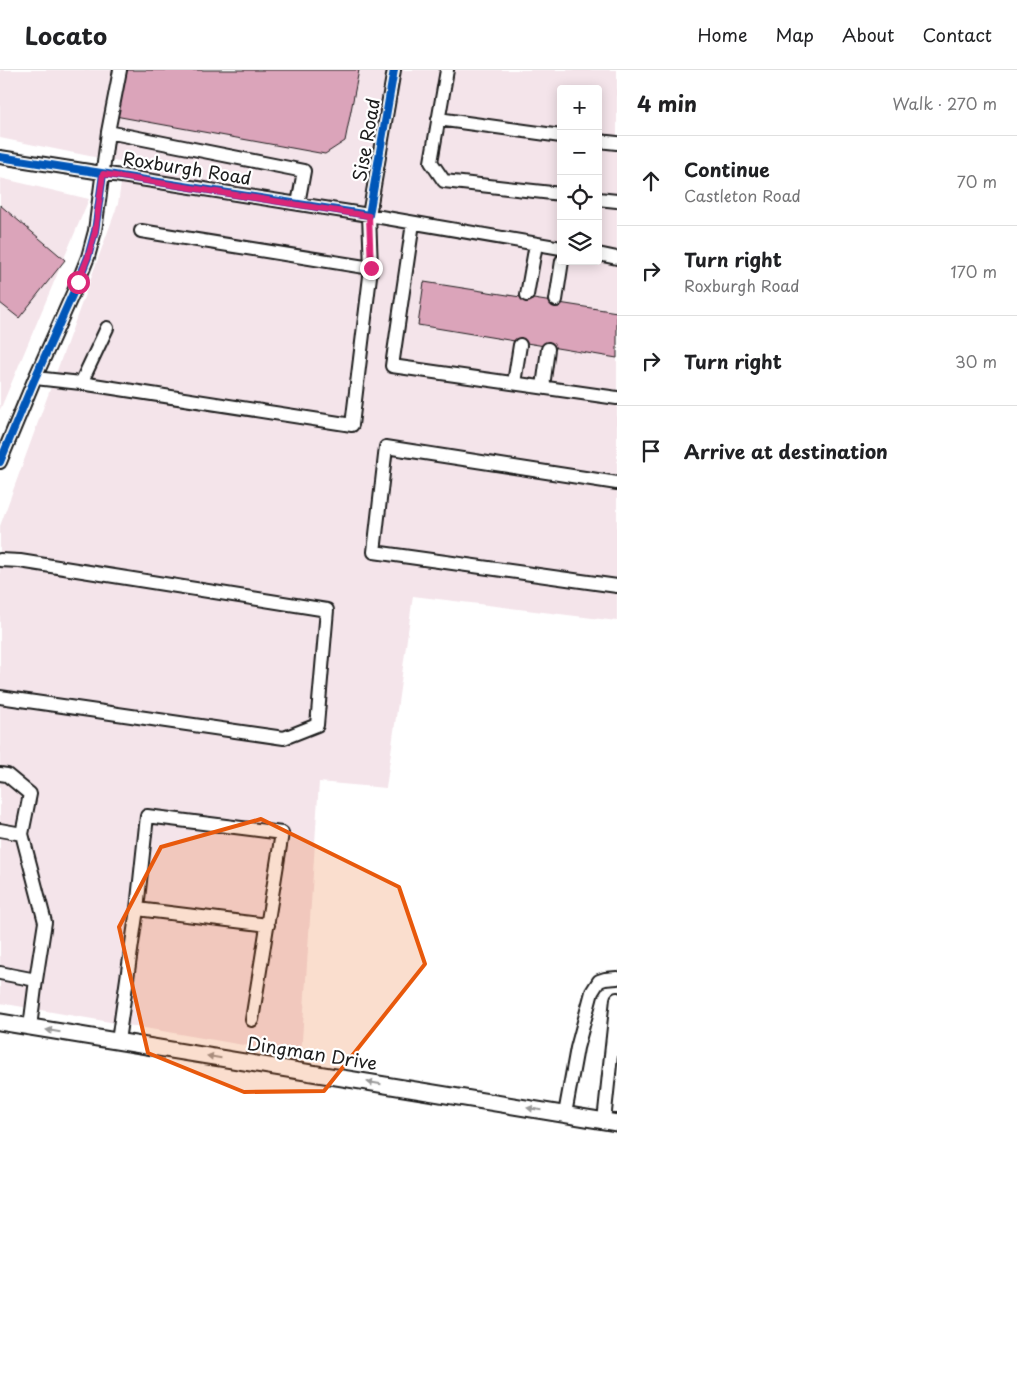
<!DOCTYPE html>
<html lang="en">
<head>
<meta charset="utf-8">
<style>
  :root { --surface:#fff; --page:#f2f2f2; --text:#202124; --muted:#757577; --line:#e0e0e0 }
  body { margin:0; font-family:"Playpen Sans",sans-serif; background:var(--page); color:var(--text) }
  .controls { position:absolute; right:15px; top:15px; display:grid; overflow:hidden; border-radius:5px; box-shadow:0 2px 12px #0003 }
  .controls button { width:45px; height:45px; display:grid; place-items:center; padding:0; border:0; border-bottom:1px solid var(--line); background:var(--surface); color:var(--text); font:25px sans-serif }
  .stop { position:absolute; width:15px; height:15px; margin:-11px; border:4px solid #db2777; border-radius:50%; background:#fff }
  .stop.end { background:#db2777; border-color:#fff; box-shadow:0 1px 5px #0008 }
  .list { margin:0; padding:0; list-style:none }
  h2 { display:flex; justify-content:space-between; align-items:center; height:65px; margin:0; padding:0 20px; font-size:21px }
  h2 small { font-size:16px; font-weight:400; color:var(--muted) }
  .list li { display:grid; grid-template-columns:32px 1fr auto; gap:15px; align-items:center; box-sizing:border-box; height:90px; padding:0 20px; border-top:1px solid var(--line) }
  .list b { display:block; font-size:19px; white-space:nowrap }
  .list p { margin:0; font-size:16px; white-space:nowrap; color:var(--muted) }
  .list em { font-size:16px; font-style:normal; color:var(--muted) }
  .icon { flex:none; width:28px; height:28px; fill:none; stroke:currentColor; stroke-width:2; stroke-linecap:round; stroke-linejoin:round }
  .map { position:relative; flex:none; width:617px; height:1327px; overflow:hidden }
  header { display:flex; align-items:center; gap:30px; box-sizing:border-box; height:70px; padding:0 25px; background:var(--surface); border-bottom:1px solid var(--line) }
  header strong { font-size:24px }
  nav { display:flex; gap:28px; margin-inline-start:auto; font-size:18px }
  main { display:flex }
  aside { flex:1; background:var(--surface) }
  .map>svg:first-child { display:block }
  .built { fill:#f4e4ea; fill-rule:evenodd }
  .building { fill:#dba4ba; stroke:#1c1c1c }
  .lines { fill:none; stroke-linecap:round; stroke-linejoin:round }
  .minor-casing { stroke:#1c1c1c; stroke-width:16 }
  .major-casing { stroke:#1c1c1c; stroke-width:19 }
  .minor { stroke:#fff; stroke-width:12 }
  .major { stroke:#fff; stroke-width:15 }
  .cycleway-casing { stroke:#fff; stroke-width:11 }
  .cycleway { stroke:#0057b8; stroke-width:8 }
  .oneway { fill:#999 }
  .route { stroke:#db2777; stroke-width:6 }
  .marked { fill:#e8590c; fill-opacity:0.2; stroke:#e8590c; stroke-width:4; stroke-linejoin:round }
  .labels { text-anchor:middle; stroke-width:4.5; stroke-linejoin:round; paint-order:stroke }
  .street-label { font-size:18px; fill:#1c1c1c; stroke:#fff }
</style>
</head>
<body>
<header>
<strong>Locato</strong>
<nav><a>Home</a><a>Map</a><a>About</a><a>Contact</a></nav>
</header>
<main>
<div class="map">
<svg width="617" height="1327" viewBox="0 0 617 1327">
  <rect width="100%" height="100%" fill="#fff"/>
  <filter id="ink" filterUnits="userSpaceOnUse"><feTurbulence type="fractalNoise" baseFrequency=".02" numOctaves="2"/><feDisplacementMap in="SourceGraphic" scale="10" xChannelSelector="R" yChannelSelector="G"/><feConvolveMatrix kernelMatrix="1 2 1 2 8 2 1 2 1" color-interpolation-filters="sRGB"/></filter>
  <g filter="url(#ink)">
    <path class="built" d="M0,0H617V551L413,526L386,718L319,712L301,985L0,933V456L118,134L124,93L0,68ZM561,19H598V191H561Z
      M0,108L89,129L0,340Z"/>
    <path class="building" d="M124,0H359L345,71L325,84L115,46Z
      M0,135L65,190L19,248L0,233Z
      M424,212L617,242V288L418,255Z"/>
    <g class="lines">
      <g class="minor-casing">
        <path id="minor" d="M447,0L431,92L444,111L561,124
          M438,49L561,66
          M108,62L120,0
          M598,71L617,73
          M0,87L369,145L561,178
          M598,129L617,131
          M413,153L392,296L617,328
          M141,161L371,198
          M598,184L617,188
          M527,225L536,174
          M556,230L562,191
          M35,308L81,313L352,355L371,198L369,145L394,0
          M81,313L107,258
          M514,313L520,275
          M543,317L548,279
          M0,392L35,308L78,212L88,187L95,161L108,62L304,101L298,134
          M617,413L386,377L374,482L617,516
          M0,490L20,491L327,540L317,655L284,668L0,627
          M0,704L7,705L30,724L22,764L45,852L36,910
          M0,760L22,764
          M137,839L268,855
          M0,903L36,910L30,957
          M118,971L137,839L147,746L282,763L252,950
          M565,1044L577,978L592,922L599,911L605,909L617,908
          M604,1051L617,929"/>
      </g>
      <g class="major-casing">
        <path id="major" d="M0,952L617,1053"/>
      </g>
      <use href="#minor" class="minor"/>
      <use href="#major" class="major"/>
      <g class="cycleway-casing">
        <path id="cycleway" d="M0,87L369,145L394,0
          M0,392L35,308L78,212L88,187L95,161L103,104"/>
      </g>
      <use href="#cycleway" class="cycleway"/>
    </g>
    <defs><path id="oneway-solid" d="M-6-.8H1V-3.2L6.5 0L1 3.2V.8H-6Z" transform="scale(1.25)"/></defs>
    <g class="oneway">
      <use href="#oneway-solid" transform="translate(53 961) rotate(-171)"/>
      <use href="#oneway-solid" transform="translate(214 987) rotate(-171)"/>
      <use href="#oneway-solid" transform="translate(374 1013) rotate(-171)"/>
      <use href="#oneway-solid" transform="translate(534 1039) rotate(-171)"/>
    </g>
  </g>
  <g class="lines" filter="url(#ink)">
    <path class="route" d="M78,212L88,187L95,162L103,104L369,146L371,198"/>
  </g>
  <path class="marked" d="M261,749L399,817L425,894L324,1021L244,1022L148,983L119,857L161,777Z"/>
  <g class="labels">
    <g class="street-label">
      <text transform="translate(367 70) rotate(-80)" y="6">Sise Road</text>
      <text transform="translate(187 99) rotate(9)" y="6">Roxburgh Road</text>
      <text transform="translate(312 984) rotate(9)" y="6">Dingman Drive</text>
    </g>
  </g>
</svg>
<div class="controls">
<button>+</button>
<button>−</button>
<button><svg class="icon" aria-label="locate" viewBox="0 0 24 24"><circle cx="12" cy="12" r="6"/><path d="M12 2v4M12 18v4M2 12h4M18 12h4"/></svg></button>
<button><svg class="icon" aria-label="layers" viewBox="0 0 24 24"><path d="M12 4l9 5-9 5-9-5zM3 14l9 5 9-5"/></svg></button>
</div>
<div class="stop" style="left:78px;top:212px"></div>
<div class="stop end" style="left:371px;top:198px"></div>
</div>
<aside>
<h2>4 min<small>Walk · 270 m</small></h2>
<ul class="list">
<li><svg class="icon" aria-label="ahead" viewBox="0 0 24 24"><path d="M12 20V5M6 11l6-6 6 6"/></svg><div><b>Continue</b><p>Castleton Road</p></div><em>70 m</em></li>
<li><svg class="icon" aria-label="right" viewBox="0 0 24 24"><path d="M7 20v-9h11M14 6l5 5-5 5"/></svg><div><b>Turn right</b><p>Roxburgh Road</p></div><em>170 m</em></li>
<li><svg class="icon" aria-label="right" viewBox="0 0 24 24"><path d="M7 20v-9h11M14 6l5 5-5 5"/></svg><div><b>Turn right</b></div><em>30 m</em></li>
<li><svg class="icon" aria-label="arrive" viewBox="0 0 24 24"><path d="M6 21V4h12l-3 4 3 4H6"/></svg><div><b>Arrive at destination</b></div></li>
</ul>
</aside>
</main>
</body>
</html>
